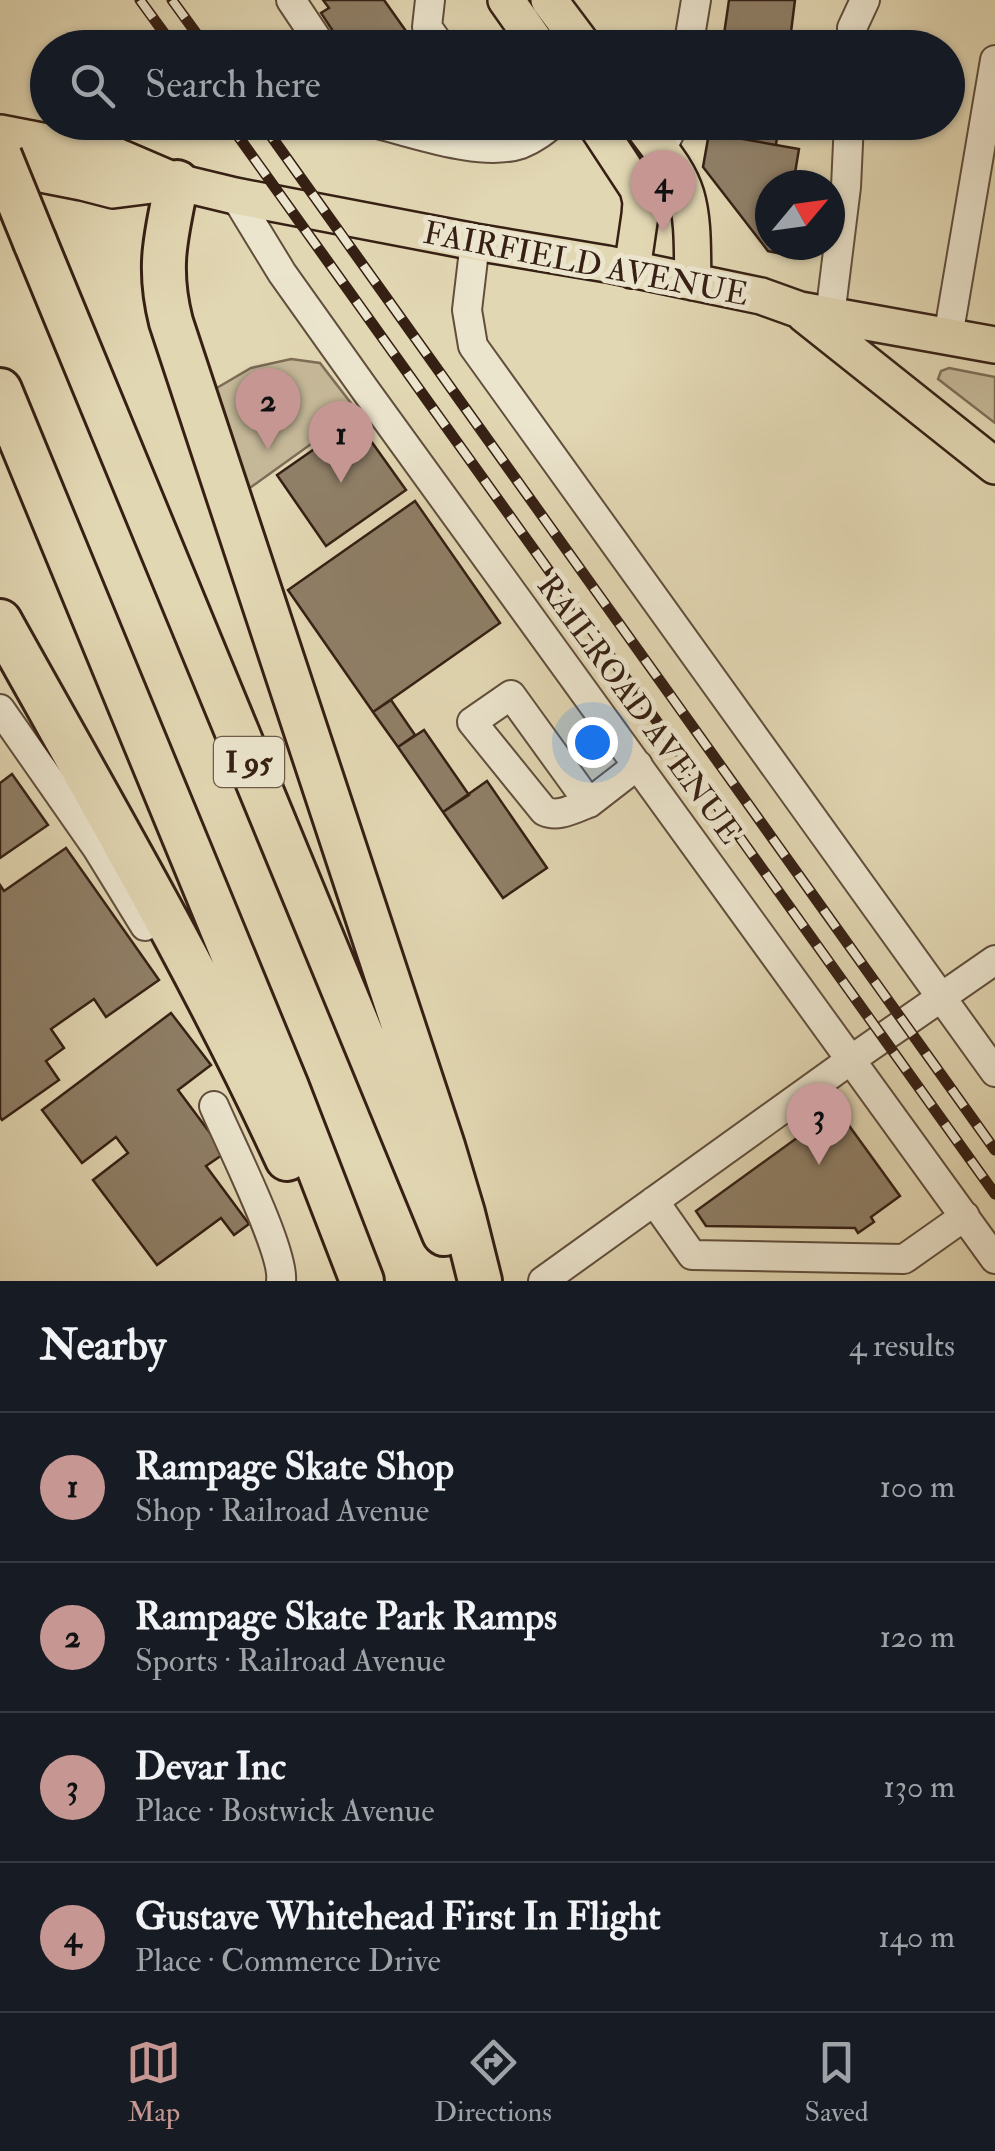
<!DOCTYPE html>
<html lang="en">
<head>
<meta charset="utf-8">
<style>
  :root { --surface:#171b24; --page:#242831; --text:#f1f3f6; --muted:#9ea1a6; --line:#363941; --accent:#c59692 }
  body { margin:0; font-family:"IM FELL Double Pica",serif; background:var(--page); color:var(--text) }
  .compass { position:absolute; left:755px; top:170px; width:90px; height:90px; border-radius:50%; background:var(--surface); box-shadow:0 2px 8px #0004; rotate:61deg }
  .you { position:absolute; left:592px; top:742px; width:35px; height:35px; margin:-25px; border:8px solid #fff; border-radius:50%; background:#1a73e8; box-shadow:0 0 0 15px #1a73e833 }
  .badge { display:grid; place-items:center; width:65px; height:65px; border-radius:50%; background:var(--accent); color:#111; font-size:32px; font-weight:700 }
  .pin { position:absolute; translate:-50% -82px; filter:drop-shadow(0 2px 5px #0008) }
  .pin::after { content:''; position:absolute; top:52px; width:35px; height:30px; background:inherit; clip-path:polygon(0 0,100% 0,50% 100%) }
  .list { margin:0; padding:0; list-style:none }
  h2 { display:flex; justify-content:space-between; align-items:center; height:130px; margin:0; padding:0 40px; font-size:42px }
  h2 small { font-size:32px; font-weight:400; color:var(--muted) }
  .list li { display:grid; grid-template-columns:65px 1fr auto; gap:30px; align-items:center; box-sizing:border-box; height:150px; padding:0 40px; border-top:2px solid var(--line) }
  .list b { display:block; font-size:38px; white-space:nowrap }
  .list p { margin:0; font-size:32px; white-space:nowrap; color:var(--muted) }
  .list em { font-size:32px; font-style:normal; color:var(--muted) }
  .icon { flex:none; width:55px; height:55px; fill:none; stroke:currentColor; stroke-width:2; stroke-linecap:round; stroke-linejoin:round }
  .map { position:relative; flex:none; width:995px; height:1281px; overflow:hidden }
  .search { position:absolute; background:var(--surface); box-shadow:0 2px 8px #0004; left:30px; right:30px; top:30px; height:110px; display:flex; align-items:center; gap:25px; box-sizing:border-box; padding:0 35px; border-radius:55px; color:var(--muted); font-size:38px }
  .sheet { height:730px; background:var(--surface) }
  nav { display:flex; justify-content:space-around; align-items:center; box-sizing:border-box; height:140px; border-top:2px solid var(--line); background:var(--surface); font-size:28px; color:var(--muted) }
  nav a { display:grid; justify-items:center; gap:5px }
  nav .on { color:var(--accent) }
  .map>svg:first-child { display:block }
  .green { fill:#c5b898; stroke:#7e6c56; stroke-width:2.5 }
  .building { fill:#8f7f67; stroke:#362014; stroke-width:2.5 }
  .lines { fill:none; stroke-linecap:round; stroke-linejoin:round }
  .minor-casing { stroke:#614e3c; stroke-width:32 }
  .major-casing { stroke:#362014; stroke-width:40 }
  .highway-casing { stroke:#362014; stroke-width:48 }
  .minor { stroke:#ece5ce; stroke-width:28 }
  .major { stroke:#e2d7b3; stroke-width:35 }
  .highway { stroke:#e2d7b3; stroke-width:42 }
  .rail-casing { stroke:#362014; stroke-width:11 }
  .rail { stroke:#ece5ce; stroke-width:8; stroke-dasharray:22; stroke-linecap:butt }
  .highway-bridge-casing { stroke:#362014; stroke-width:48; stroke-linecap:butt }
  .highway-bridge { stroke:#e2d7b3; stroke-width:42 }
  .labels { text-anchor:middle; stroke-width:10; stroke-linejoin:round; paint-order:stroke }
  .shield { fill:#ece5ce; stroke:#6d5b4c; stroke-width:2.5 }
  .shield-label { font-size:30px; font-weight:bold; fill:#362014 }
  .street-label { font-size:32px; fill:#362014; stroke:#ece5ce }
</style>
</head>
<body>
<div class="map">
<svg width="995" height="1281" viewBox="0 0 995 1281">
  <rect width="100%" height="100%" fill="#e2d7b3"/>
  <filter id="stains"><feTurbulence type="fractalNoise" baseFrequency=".002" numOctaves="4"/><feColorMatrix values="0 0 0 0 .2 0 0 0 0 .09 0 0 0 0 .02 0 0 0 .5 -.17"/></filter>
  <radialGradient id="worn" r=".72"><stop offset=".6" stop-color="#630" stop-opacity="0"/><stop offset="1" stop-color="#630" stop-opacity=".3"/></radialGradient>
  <path class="green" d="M291,359L320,363L357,411L247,490L215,389L251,368Z
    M949,368L995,377V423L938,379L941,371Z"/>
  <path class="building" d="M323,0H384L418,48H344L321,13L329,8Z
    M729,0H795L789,48H722Z
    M711,122H779L776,145L709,133Z
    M709,133L799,149L793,185H770V245H784L782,254L768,251L703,167Z
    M356,420L406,490L326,546L277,475Z
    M415,501L500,623L373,712L288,590Z
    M391,700L415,735L398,747L373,712Z
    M424,730L469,795L443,812L398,747Z
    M12,774L48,825L0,858V783Z
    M487,781L547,868L503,898L443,812Z
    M66,848L159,980L106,1017L94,999L51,1029L64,1048L46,1061L59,1080L2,1120L0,1117V885L4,891Z
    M171,1013L211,1065L178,1090L225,1153L206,1166L249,1224L234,1235L221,1218L157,1265L93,1180L128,1153L116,1137L82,1163L42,1110Z
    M837,1109L900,1196L871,1217L874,1222L858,1233L855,1228L706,1226L696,1211Z"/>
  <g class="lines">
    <g class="minor-casing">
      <path id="minor" d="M291,0L323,48
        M430,0L427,27L442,48
        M688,48L696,0
        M852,48V28L865,0
        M378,122L381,125C421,135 483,157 521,144C534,139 544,131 555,122
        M661,150L675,122
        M235,196L282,273L366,391L995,1259
        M475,242L467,310L473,346L995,1072
        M830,316L846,187L849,122
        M948,337L995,60
        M0,709L97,848L145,926
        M589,803C574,808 559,818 544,811L472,722L511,695L589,803L638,765
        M214,1106C228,1139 285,1252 281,1281
        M654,1201L692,1255L904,1259L965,1216
        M543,1281L852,1059L995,960"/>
    </g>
    <g class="major-casing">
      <path id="major" d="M506,0L540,48
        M549,0L585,48
        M594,122L638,189L641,202L640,215L632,270
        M640,122C656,145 678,168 686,195C694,222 692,254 693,282
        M0,133L114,155L177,182L235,196L475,242L607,264L761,296L800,310L995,345
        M0,166L82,182L113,190L176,182
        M804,314L995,466"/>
    </g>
    <g class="highway-casing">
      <path id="highway" d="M177,182C166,236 157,267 171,322L443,1146L463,1213L480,1281
        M35,242L444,1234
        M0,390L287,1087L362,1281
        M0,621C99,799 202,974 287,1159"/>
    </g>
    <use href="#minor" class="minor"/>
    <use href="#major" class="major"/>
    <use href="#highway" class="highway"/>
    <g class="rail-casing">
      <path id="rail" d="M140,0L175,48
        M172,0L207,48
        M228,122L995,1194
        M261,122L995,1150"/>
    </g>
    <use href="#rail" class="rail"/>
    <g class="highway-bridge-casing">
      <path id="highway-bridge" d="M0,156L35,242"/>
    </g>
    <use href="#highway-bridge" class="highway-bridge"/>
  </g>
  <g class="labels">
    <rect class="shield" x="214" y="737" width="70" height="50" rx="8"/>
    <g class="shield-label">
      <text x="249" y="772">I 95</text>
    </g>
    <g class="street-label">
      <text transform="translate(586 263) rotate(11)" y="11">FAIRFIELD AVENUE</text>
      <text transform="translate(640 709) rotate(54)" y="11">RAILROAD AVENUE</text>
    </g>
  </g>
  <rect width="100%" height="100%" filter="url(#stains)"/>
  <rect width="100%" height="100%" fill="url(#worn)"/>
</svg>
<svg class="compass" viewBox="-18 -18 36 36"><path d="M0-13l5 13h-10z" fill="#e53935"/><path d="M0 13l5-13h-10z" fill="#9ea1a6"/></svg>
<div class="you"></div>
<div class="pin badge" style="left:341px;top:483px">1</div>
<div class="pin badge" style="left:268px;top:450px">2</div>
<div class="pin badge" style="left:819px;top:1165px">3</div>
<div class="pin badge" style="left:663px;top:232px">4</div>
<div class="search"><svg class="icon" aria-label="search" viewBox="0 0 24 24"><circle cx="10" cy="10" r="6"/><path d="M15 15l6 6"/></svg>Search here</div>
</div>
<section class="sheet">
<h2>Nearby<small>4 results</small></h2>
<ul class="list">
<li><span class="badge">1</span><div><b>Rampage Skate Shop</b><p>Shop · Railroad Avenue</p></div><em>100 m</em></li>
<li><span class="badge">2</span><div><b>Rampage Skate Park Ramps</b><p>Sports · Railroad Avenue</p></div><em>120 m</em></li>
<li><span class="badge">3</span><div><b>Devar Inc</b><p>Place · Bostwick Avenue</p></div><em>130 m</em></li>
<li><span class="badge">4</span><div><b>Gustave Whitehead First In Flight</b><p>Place · Commerce Drive</p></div><em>140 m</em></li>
</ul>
</section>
<nav>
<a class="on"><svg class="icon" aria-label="map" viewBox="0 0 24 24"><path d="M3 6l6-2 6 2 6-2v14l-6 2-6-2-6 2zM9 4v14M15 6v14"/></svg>Map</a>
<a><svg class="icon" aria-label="directions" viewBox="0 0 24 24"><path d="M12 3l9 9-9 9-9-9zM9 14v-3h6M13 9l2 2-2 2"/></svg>Directions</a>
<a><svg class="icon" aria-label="saved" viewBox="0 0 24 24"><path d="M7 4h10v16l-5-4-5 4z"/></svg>Saved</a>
</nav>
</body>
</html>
